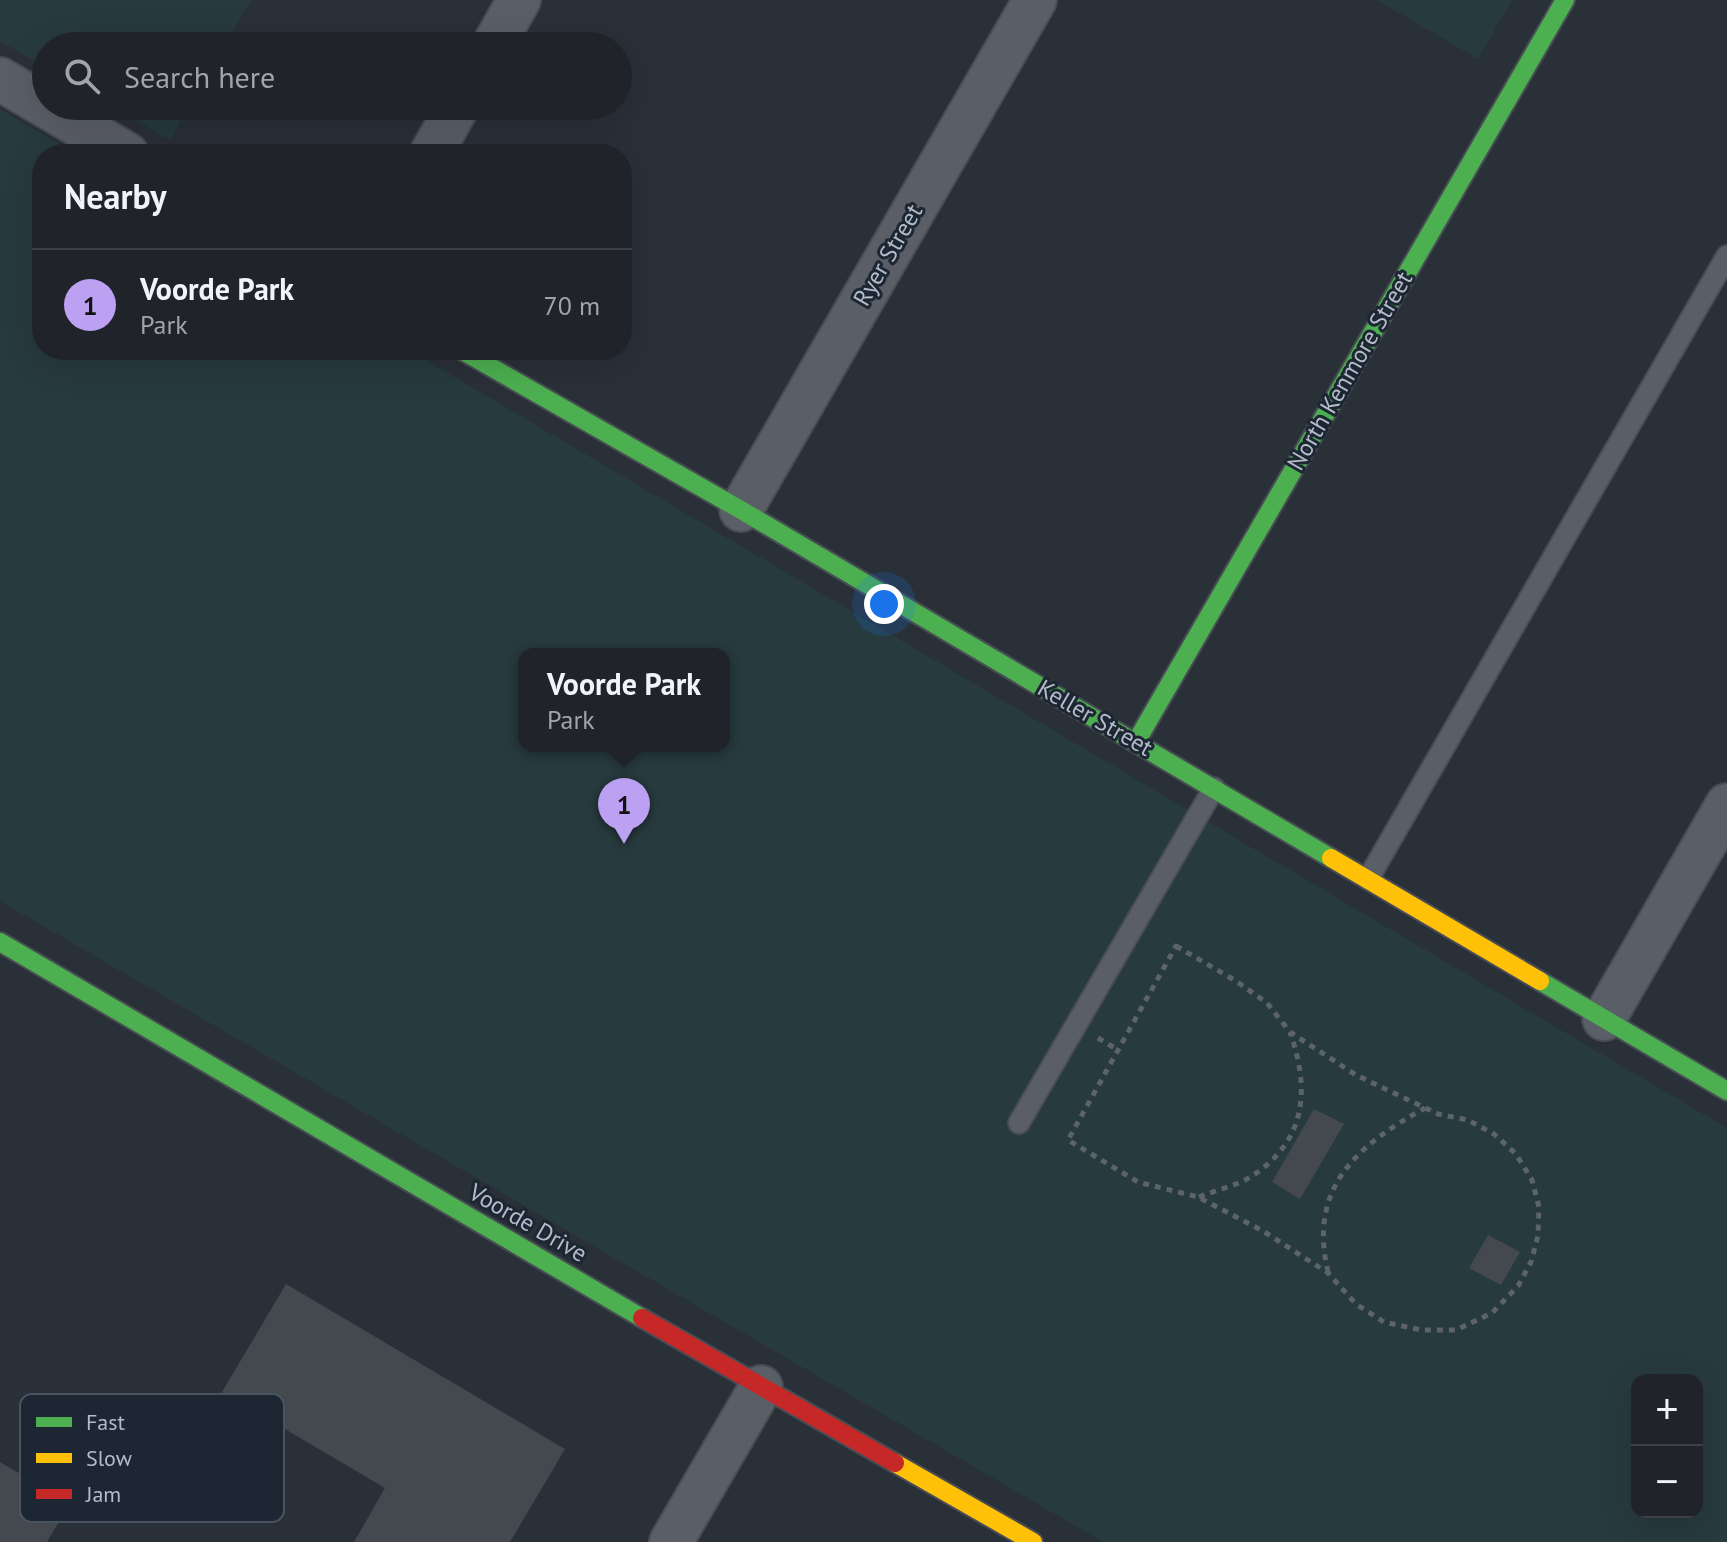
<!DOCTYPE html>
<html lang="en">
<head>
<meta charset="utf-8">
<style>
  :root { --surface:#20242a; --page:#2d3036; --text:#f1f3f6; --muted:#a2a4a8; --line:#3d4147; --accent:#bca0f2 }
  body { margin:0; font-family:"PT Sans",sans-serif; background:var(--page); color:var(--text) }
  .controls { position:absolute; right:24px; bottom:24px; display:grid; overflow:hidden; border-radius:16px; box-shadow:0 8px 32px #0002 }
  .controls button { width:72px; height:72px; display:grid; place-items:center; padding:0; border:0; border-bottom:2px solid var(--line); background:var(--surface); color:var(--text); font:40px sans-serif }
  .you { position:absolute; left:884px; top:604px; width:28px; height:28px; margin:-20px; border:6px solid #fff; border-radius:50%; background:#1a73e8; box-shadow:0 0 0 12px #1a73e833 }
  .badge { display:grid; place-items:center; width:52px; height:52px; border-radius:50%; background:var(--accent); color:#111; font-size:26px; font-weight:700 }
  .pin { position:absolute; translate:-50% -66px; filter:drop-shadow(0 2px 4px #0008) }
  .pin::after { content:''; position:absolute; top:42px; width:28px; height:24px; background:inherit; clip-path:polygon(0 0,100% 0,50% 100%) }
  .popup { position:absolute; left:518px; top:648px; width:212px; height:104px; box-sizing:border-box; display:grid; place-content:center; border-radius:16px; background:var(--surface); filter:drop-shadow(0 2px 6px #0005); font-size:26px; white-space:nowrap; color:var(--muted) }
  .popup b { font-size:30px; color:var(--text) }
  .popup::after { content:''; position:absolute; left:50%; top:100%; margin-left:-16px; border:16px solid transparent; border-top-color:var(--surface) }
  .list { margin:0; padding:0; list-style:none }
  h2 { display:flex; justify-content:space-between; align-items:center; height:104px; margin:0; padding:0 32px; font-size:34px }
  h2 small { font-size:26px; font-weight:400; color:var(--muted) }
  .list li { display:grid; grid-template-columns:52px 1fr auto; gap:24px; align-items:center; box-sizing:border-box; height:112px; padding:0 32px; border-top:2px solid var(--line) }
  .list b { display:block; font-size:30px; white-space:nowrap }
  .list p { margin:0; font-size:26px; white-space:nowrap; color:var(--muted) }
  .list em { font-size:26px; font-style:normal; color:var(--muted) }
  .icon { flex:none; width:44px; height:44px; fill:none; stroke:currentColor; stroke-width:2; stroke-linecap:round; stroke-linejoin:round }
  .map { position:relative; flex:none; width:1727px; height:1542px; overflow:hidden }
  .search { position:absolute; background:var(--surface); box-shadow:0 8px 32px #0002; left:32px; top:32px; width:600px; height:88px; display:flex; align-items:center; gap:20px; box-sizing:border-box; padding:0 28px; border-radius:44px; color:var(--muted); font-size:30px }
  .panel { position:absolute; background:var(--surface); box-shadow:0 8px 32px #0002; left:32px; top:144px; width:600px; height:216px; border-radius:32px }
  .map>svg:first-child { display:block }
  .green { fill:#273a3e; fill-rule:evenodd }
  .building { fill:#444950 }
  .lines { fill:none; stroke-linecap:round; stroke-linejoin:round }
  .lane-casing { stroke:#484c53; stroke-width:24 }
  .street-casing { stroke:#484c53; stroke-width:46 }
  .fast-casing { stroke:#484c53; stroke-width:22 }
  .slow-casing { stroke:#484c53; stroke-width:22 }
  .jam-casing { stroke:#484c53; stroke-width:22 }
  .path { stroke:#5d636a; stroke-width:5; stroke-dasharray:6 6; stroke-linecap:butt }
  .lane { stroke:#5a5e66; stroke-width:20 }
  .street { stroke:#5a5e66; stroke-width:42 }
  .fast { stroke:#4caf50; stroke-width:18 }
  .slow { stroke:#ffc107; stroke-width:18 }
  .jam { stroke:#c62828; stroke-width:18 }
  .labels { text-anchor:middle; stroke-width:6; stroke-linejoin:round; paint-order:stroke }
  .street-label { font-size:24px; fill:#b4bcc9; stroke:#1d2633 }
  .key { fill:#1d2633; stroke:#4a5360; stroke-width:2 }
  .key-label { font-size:22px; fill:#b4bcc9 }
</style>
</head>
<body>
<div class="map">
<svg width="1727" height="1542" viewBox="0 0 1727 1542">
  <rect width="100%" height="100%" fill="#2a3038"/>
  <path class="green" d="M0,0H251L224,46H46V68L0,41Z
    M1377,0H1512L1478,59Z
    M111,106H189L170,140Z
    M0,109L76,154H42V350H409L1727,1128V1542H1103L0,901ZM524,654H724V746H524ZM1637,1380H1697V1512H1637Z"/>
  <path class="building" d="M1314,1109L1344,1124L1300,1199L1272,1182Z
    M1488,1235L1520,1252L1501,1285L1469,1268Z
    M286,1284L565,1449L510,1542H354L385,1488L222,1392Z
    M0,1462L70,1503L47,1542H0Z"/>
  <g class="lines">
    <g class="lane-casing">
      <path id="lane" d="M1368,879L1727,256
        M1019,1123L1214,788"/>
    </g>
    <g class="street-casing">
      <path id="street" d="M493,46L519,0
        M0,79L127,154
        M431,154L458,106
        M741,510L1035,0
        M1604,1019L1727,805
        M671,1542L761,1387"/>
    </g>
    <g class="fast-casing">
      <path id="fast" d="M461,350L741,510L1331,858
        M1136,742L1565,0
        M0,942L642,1318
        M1540,981L1727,1091"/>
    </g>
    <g class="slow-casing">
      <path id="slow" d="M1331,858L1540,981
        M895,1463L1033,1542"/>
    </g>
    <g class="jam-casing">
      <path id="jam" d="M642,1318L895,1463"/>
    </g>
    <path class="path" d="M1176,946L1236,981L1267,1003L1290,1032L1356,1075L1438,1114L1468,1120L1494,1134L1516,1154L1532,1180L1539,1207L1538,1236L1531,1262L1518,1286L1492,1313L1456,1330H1421L1384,1322L1356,1304L1328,1273L1263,1231L1198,1197L1138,1182L1068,1140Z
      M1098,1038L1118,1050
      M1199,1197C1216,1190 1237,1186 1252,1176C1307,1140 1310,1089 1290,1032
      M1328,1272C1308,1188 1356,1146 1425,1108"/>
    <use href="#lane" class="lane"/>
    <use href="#street" class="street"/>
    <use href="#fast" class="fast"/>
    <use href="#slow" class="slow"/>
    <use href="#jam" class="jam"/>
  </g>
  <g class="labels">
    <g class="street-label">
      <text transform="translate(888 255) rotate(-60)" y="8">Ryer Street</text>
      <text transform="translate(1350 371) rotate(-60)" y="8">North Kenmore Street</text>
      <text transform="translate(1095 718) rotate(30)" y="8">Keller Street</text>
      <text transform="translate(528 1223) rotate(30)" y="8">Voorde Drive</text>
    </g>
  </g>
  <rect x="20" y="1394" width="264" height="128" rx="12" class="key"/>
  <rect x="36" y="1417" width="36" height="10" fill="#4caf50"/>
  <rect x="36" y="1453" width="36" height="10" fill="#ffc107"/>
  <rect x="36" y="1489" width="36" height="10" fill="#c62828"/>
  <g class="key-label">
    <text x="86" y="1430">Fast</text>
    <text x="86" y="1466">Slow</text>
    <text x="86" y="1502">Jam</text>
  </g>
</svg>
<div class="controls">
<button>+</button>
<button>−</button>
</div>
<div class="you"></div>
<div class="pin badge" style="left:624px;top:844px">1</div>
<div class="popup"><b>Voorde Park</b>Park</div>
<div class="search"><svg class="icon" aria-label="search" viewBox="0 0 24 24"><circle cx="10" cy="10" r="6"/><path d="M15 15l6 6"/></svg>Search here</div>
<section class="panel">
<h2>Nearby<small></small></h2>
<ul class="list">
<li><span class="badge">1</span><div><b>Voorde Park</b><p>Park</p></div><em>70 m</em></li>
</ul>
</section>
</div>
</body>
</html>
